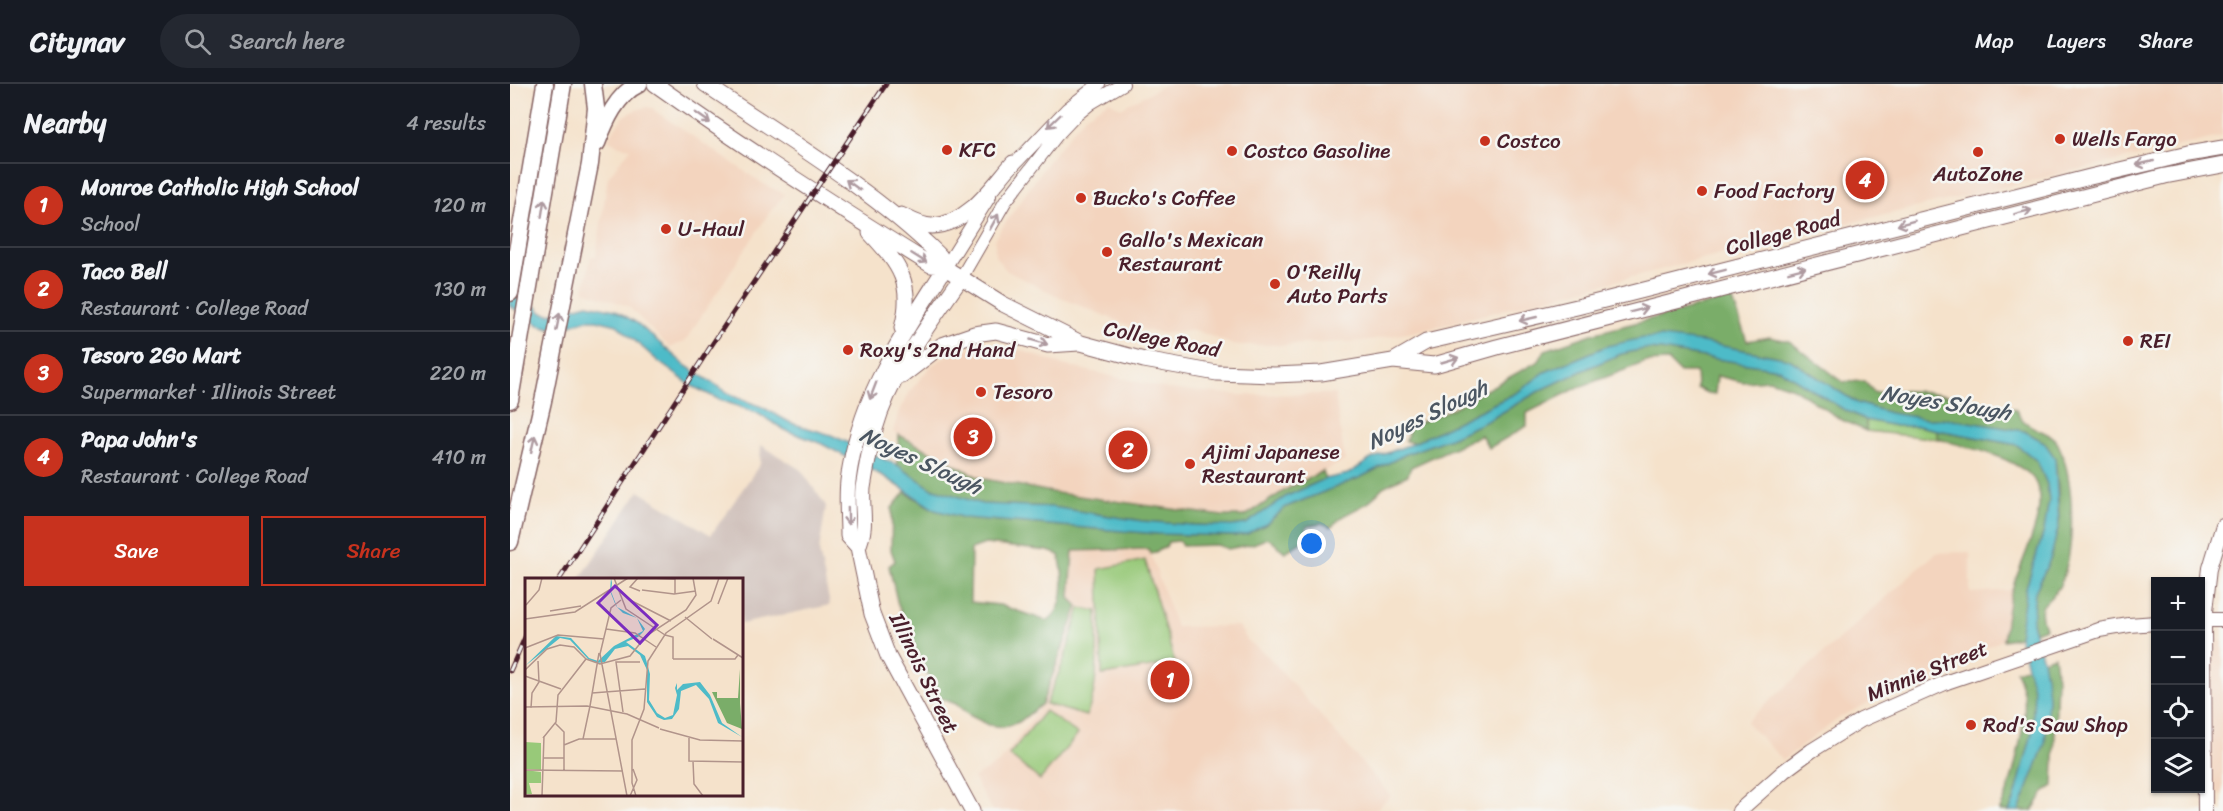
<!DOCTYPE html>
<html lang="en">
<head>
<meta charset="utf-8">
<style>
  :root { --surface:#171b24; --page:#242831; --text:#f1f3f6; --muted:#9ea1a6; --line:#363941; --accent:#c8321e }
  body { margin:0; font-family:Sriracha,sans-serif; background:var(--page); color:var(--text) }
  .controls { position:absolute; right:18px; bottom:18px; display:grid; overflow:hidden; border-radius:0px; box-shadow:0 2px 4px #0004 }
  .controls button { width:54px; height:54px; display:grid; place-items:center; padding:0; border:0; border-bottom:2px solid var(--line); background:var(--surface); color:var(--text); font:30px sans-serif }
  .you { position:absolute; left:802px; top:460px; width:21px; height:21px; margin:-15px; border:4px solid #fff; border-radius:50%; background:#1a73e8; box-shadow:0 0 0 9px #1a73e833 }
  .badge { display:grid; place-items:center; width:39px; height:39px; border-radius:50%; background:var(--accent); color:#fff; font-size:20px; font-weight:700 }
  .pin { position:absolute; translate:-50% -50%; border:3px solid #fff; box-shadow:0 2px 6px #0006 }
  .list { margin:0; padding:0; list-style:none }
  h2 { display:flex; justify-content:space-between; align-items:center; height:78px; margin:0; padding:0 24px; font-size:26px }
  h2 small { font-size:20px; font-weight:400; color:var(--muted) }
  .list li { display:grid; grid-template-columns:39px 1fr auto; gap:18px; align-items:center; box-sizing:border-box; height:84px; padding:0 24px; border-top:2px solid var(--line) }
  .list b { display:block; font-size:22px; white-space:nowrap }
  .list p { margin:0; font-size:20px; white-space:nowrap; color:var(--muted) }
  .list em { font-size:20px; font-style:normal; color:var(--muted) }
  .actions { display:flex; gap:12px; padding:18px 24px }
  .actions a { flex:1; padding:14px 0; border:2px solid var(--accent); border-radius:0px; text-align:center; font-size:21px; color:var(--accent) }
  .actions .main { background:var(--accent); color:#fff }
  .icon { flex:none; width:33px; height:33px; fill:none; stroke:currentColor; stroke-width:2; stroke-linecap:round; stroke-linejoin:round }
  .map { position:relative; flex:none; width:1713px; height:727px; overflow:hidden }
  header { display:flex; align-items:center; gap:36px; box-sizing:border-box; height:84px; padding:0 30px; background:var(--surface); border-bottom:2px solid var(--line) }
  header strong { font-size:28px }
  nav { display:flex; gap:33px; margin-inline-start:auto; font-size:21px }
  .search { width:420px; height:54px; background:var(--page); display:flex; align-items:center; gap:15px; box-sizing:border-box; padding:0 21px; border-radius:33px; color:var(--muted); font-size:22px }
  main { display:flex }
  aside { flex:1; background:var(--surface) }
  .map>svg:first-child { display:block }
  .built { fill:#f3d4be }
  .industrial { fill:#cfc0ba }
  .green { fill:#98c979; stroke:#717452; stroke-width:1.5 }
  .forest { fill:#7aad69; stroke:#62664a; stroke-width:1.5; fill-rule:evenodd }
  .water { fill:#4ebbc8; stroke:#4c6d7a; stroke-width:1.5 }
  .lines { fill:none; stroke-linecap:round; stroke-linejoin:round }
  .tertiary-casing { stroke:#866363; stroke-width:14 }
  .secondary-casing { stroke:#866363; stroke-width:16 }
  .primary-casing { stroke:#866363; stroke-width:17 }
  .trunk-casing { stroke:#866363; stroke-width:19 }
  .tertiary { stroke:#fff; stroke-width:12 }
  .secondary { stroke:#fff; stroke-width:14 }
  .primary { stroke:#fff; stroke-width:15 }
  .trunk { stroke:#fff; stroke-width:16 }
  .rail-casing { stroke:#4a1f2b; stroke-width:5 }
  .rail { stroke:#f6f6f2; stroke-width:3; stroke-dasharray:9; stroke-linecap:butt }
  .oneway { stroke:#ae9aa0 }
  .poi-dot { fill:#c8321e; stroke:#f6f6f2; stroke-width:2 }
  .labels { text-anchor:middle; stroke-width:5; stroke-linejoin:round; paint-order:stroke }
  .poi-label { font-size:21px; fill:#4a1f2b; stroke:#f6f6f2; text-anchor:start }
  .street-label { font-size:21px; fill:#4a1f2b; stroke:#f6f6f2 }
  .water-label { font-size:22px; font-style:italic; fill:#4b5662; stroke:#f6f6f2 }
  .inset-road { fill:none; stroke:#b1948b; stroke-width:1.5 }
  .view { fill:#7b2cbf; fill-opacity:0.15; stroke:#7b2cbf; stroke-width:3 }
  .inset-edge { fill:none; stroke:#4a1f2b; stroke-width:3 }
</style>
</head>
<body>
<header>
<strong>Citynav</strong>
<div class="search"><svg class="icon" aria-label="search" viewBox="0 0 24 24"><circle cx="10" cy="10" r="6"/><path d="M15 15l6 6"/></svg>Search here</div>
<nav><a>Map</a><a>Layers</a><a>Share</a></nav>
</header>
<main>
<aside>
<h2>Nearby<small>4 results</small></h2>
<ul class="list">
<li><span class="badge">1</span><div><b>Monroe Catholic High School</b><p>School</p></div><em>120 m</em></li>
<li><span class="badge">2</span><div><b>Taco Bell</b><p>Restaurant · College Road</p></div><em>130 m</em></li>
<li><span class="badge">3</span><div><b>Tesoro 2Go Mart</b><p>Supermarket · Illinois Street</p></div><em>220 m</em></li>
<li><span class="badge">4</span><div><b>Papa John's</b><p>Restaurant · College Road</p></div><em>410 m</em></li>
</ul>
<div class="actions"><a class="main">Save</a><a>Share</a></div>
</aside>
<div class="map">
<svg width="1713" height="727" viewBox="0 0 1713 727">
  <rect width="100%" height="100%" fill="#f6f6f2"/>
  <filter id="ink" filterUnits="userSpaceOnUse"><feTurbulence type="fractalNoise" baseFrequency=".0167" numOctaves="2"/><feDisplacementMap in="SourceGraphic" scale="12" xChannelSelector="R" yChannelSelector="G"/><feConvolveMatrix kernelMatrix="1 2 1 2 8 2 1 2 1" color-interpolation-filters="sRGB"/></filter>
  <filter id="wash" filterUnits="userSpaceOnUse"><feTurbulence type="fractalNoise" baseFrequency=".008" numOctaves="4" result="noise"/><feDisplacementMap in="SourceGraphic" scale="24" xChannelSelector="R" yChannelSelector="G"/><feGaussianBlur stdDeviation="1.35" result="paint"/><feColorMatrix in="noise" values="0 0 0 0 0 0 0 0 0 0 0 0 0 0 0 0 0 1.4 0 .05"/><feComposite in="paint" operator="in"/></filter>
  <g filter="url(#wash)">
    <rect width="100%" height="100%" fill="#f5e2cb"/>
    <path class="built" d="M656,0H1713V52L1254,159L914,246L853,257L773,261H723L685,246L653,250L623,243L556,216L497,187L485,172V154L539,76L575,32L599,17L611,24Z
      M136,23L143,24L145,27L255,101L275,110L259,129L175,257L160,264L118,222L74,207L81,172H86L98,93L121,64L109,62L98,55L112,34L123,27Z
      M467,262L505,264L553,281L658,305L730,311L825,310L835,377L777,405L735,432H713L547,409L470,394L383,348L388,330L400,307L422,281L442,269Z
      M639,465L666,543L729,542L737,556L758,572L881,712L864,727H483L463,694L490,678L532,620L560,515L562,467Z
      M1460,468V509L1502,506L1493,556L1468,566L1466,576L1389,604L1332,632L1273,676L1236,638L1426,469Z
      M1713,557V710H1695L1694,559Z"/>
    <path class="industrial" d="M251,361L291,386L316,422L309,467L320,521L231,540V496H69L129,407L201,451L250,380Z"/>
    <path class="green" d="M1356,336L1386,342H1407L1426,346L1428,355L1356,347Z
      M635,476L665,579L592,591L589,485Z
      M570,524L587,527C587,559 590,603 576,632L536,620L554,576Z
      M535,627L568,650L530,696L499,671Z"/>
    <path class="forest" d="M1222,214L1237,257L1259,253L1279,257L1333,298L1354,297L1365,309C1401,300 1467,317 1505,325C1508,328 1510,334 1513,336C1523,347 1543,347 1549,362C1565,397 1566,467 1550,501C1540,522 1524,514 1535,544L1525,548L1522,539L1525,508L1541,473L1549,440L1548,404L1545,374L1534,358L1514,347L1440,335H1417L1380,329L1347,319L1279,275L1192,258L1097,262L1035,288L1008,308L904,359L895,357L901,342L941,325L1029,277L1035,266L1082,250Z
      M1134,265L1151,266L1269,285L1333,325L1356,336V347L1332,336L1283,304L1259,296L1233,298L1207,292L1205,310L1197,309L1187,304L1186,288H1169L1158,277L1136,278L1067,304L1017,329V342L979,364L971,351L901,383L898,391L873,403L858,419L833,432L821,443L811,439L797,442L795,456L775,468L758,454L743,460L718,465L707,461L672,462L669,457L658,458L656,463L641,470L638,465L563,467L560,514L568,522L532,620L509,638L494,643L479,641L459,631L446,620L430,614L407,568L388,521L379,482L385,477L381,466L382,424L395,408L425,426L455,434L648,450L724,452L737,450L756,440L776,423L851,393L896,370L940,354L979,336L1029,307L1078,284L1111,270ZM475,460L538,467L549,471C554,490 557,525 537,537L490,521L460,518L461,465Z
      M1426,346L1507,361L1527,377L1537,400L1539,416L1534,447L1516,504L1509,553L1493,556C1496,540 1497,522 1502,506C1509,479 1548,414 1518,389C1492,369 1459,364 1428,355Z
      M389,351L470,394L547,409L713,432H735L777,405L813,387L815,395L777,412L736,440L722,442L682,441L632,437L542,423L472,420L421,404L387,381Z
      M1544,572L1547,595L1543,702L1535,707L1522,727H1509L1535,659L1538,614L1533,576Z
      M1519,583L1524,607L1522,650L1504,717L1499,727H1489C1501,707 1517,637 1514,614C1513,605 1509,595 1506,587Z"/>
    <path class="water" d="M0,192L31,228L40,230L78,220L105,226L127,239L176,282L223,312L252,323L281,339L321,351L387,381L421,404L472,420L542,423L632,437L682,441L722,442L736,440L777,412L815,395L838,390L861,375L904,359L1008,308L1035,288L1097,262L1133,254L1151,253L1192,258L1279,275L1347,319L1380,329L1417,335H1440L1514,347L1534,358L1545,374L1549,440L1541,473L1525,508L1522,539L1533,576L1536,593L1538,614L1535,659L1509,727H1499L1504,717L1522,650L1524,607L1509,553L1516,504L1534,447L1539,416L1537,400L1527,377L1507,361L1407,342H1386L1356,336L1333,325L1269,285L1151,266L1134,265L1111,270L1078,284L1029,307L979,336L940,354L896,370L851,393L776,423L756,440L737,450L724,452L648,450L455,434L425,426L375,393L310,359L275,346L247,329L208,315L182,302L149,278L107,241L87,236H75L58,242L40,244L29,241L0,222Z"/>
  </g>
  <g filter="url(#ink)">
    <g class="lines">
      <g class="tertiary-casing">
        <path id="tertiary" d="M499,86L557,25L589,0
          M435,184L480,112
          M451,194L495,118L547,51L565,32L581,19L613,0"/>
      </g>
      <g class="secondary-casing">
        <path id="secondary" d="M1690,536H1713
          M1229,727L1274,687L1301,667L1351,636L1437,598L1589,546L1619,541L1646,539
          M1695,727L1694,536L1700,484L1713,441"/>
      </g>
      <g class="primary-casing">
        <path id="primary" d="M145,0C235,64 327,123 421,181L432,182L493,220L571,259L634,276L707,289L764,291L811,289L883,277L924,281L987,263L1655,92L1713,81
          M195,0C273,53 359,103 427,169L430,172L432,182
          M391,131C401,136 411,142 422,142C457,141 482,103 503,79
          M360,149C390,181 404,200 392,244
          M435,184C391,254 349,312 338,397C336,415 338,434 338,452L348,463L362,530L378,572L462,727
          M883,277L916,258L1067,223L1580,93L1678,70L1713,64
          M392,292L432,261L464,250L486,247L538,261L569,259
          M348,463C358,441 351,426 353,404C356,385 360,364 365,345C381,289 418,242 451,194"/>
      </g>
      <g class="trunk-casing">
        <path id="trunk" d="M87,59C95,38 107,10 129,0
          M0,209L35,0
          M0,316L53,0
          M0,458L33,317L80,80L86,24L83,0"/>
      </g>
      <use href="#tertiary" class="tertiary"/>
      <use href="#secondary" class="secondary"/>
      <use href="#primary" class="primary"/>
      <use href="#trunk" class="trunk"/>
      <g class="rail-casing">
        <path id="rail" d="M49,496L199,265L376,0
          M0,587L16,551"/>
      </g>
      <use href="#rail" class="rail"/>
    </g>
    <defs><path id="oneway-shaft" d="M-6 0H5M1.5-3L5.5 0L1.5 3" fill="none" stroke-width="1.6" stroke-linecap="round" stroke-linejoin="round" transform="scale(1.5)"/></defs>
    <g class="oneway">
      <use href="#oneway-shaft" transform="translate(193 34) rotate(35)"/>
      <use href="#oneway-shaft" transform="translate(544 37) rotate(136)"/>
      <use href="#oneway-shaft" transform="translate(1635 79) rotate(167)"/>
      <use href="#oneway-shaft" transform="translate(343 101) rotate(-144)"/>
      <use href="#oneway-shaft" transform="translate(33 124) rotate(-81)"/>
      <use href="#oneway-shaft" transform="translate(1513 128) rotate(-14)"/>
      <use href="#oneway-shaft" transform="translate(484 138) rotate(-61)"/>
      <use href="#oneway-shaft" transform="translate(1396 139) rotate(165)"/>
      <use href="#oneway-shaft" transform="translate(409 174) rotate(32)"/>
      <use href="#oneway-shaft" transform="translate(1287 186) rotate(-14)"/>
      <use href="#oneway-shaft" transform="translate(1207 188) rotate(166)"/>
      <use href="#oneway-shaft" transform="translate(1129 226) rotate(-14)"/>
      <use href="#oneway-shaft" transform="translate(1018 235) rotate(167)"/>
      <use href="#oneway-shaft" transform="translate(48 238) rotate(-79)"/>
      <use href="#oneway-shaft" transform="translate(529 258) rotate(16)"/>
      <use href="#oneway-shaft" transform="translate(940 276) rotate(-16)"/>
      <use href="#oneway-shaft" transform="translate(363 307) rotate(111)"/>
      <use href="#oneway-shaft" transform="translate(23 360) rotate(-77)"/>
      <use href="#oneway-shaft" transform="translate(338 432) rotate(89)"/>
    </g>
  </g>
  <g class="poi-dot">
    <circle cx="1550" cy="55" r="6"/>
    <circle cx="975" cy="57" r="6"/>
    <circle cx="437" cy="66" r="6"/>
    <circle cx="722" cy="67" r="6"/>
    <circle cx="1468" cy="68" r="6"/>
    <circle cx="1192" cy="107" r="6"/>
    <circle cx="571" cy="114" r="6"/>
    <circle cx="156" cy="145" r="6"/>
    <circle cx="597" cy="168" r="6"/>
    <circle cx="765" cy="200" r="6"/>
    <circle cx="1618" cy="257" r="6"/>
    <circle cx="338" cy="266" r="6"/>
    <circle cx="471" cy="308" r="6"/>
    <circle cx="680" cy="380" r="6"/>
    <circle cx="1461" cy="641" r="6"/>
  </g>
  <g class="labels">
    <g class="poi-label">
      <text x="1562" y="62">Wells Fargo</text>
      <text x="987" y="64">Costco</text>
      <text x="449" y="73">KFC</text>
      <text x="734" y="74">Costco Gasoline</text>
      <text x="1468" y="97" text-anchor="middle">AutoZone</text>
      <text x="1204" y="114">Food Factory</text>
      <text x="583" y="121">Bucko's Coffee</text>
      <text x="168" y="152">U-Haul</text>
      <text x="609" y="163">Gallo's Mexican<tspan x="609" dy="24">Restaurant</tspan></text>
      <text x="777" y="195">O'Reilly<tspan x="777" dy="24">Auto Parts</tspan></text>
      <text x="1630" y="264">REI</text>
      <text x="350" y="273">Roxy's 2nd Hand</text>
      <text x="483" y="315">Tesoro</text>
      <text x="692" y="375">Ajimi Japanese<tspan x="692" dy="24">Restaurant</tspan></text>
      <text x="1473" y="648">Rod's Saw Shop</text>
    </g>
    <g class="street-label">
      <text transform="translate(1273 149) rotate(-15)" y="7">College Road</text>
      <text transform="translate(652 255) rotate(11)" y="7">College Road</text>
      <text transform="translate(1417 587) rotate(-22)" y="7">Minnie Street</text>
      <text transform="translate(414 589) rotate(64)" y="7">Illinois Street</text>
    </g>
    <g class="water-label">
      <text transform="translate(1436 318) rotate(9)" y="8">Noyes Slough</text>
      <text transform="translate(917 330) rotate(-26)" y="8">Noyes Slough</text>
      <text transform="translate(411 376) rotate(25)" y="8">Noyes Slough</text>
    </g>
  </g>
  <g transform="translate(15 494)">
    <rect width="218" height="218" fill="#f5e2cb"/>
    <path d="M0,164L16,165V192L0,191ZM0,192L16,194V205H4L7,216H0Z" fill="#98c979"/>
    <path d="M215,91V125L217,151L202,145L187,114H192V120H213Z" fill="#7aad69"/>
    <path d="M86,0L87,5L86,14L87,16L92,29L112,40L120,51L118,54L113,59L101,64L120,78L125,96L124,122L132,135L140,140L148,137L152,117L150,110L152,105V112L158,106L175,104L185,117L197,145L217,159L193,145L184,121L171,107L156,113L154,131L147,141L139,142L132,139L122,124V92L115,77L103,68L90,71L80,84L72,85L63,81L45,62L35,60L0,88L31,58L46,60L64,80L73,83L89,68L118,53L112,40L98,35L91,28L85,13Z" fill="#4ebbc8"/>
    <path class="inset-road" d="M89,0L101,31L140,57M113,0L105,9L115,13M125,0L150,1V16M117,12L149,16L171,13M96,22L86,30L75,76L102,218M105,22L146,43M193,26L203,0M1,27L14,12L17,0M25,33L56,28M160,39L187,61M0,41L50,34L103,0M81,51L110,55L131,69M140,57L148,59V81M188,61L218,80M0,70L33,57L79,61M148,81H210L213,77M0,92L22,71L35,67L49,69L61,81M0,98L36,111M67,115L120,111M65,128L74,75M0,129L62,128L102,136L134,150M6,130L7,115L14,104L13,83M98,134L91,84H115M30,145L39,154V193M135,151L175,162L218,163M18,160L31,144L33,117L61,81L75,86L105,78L121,58L161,32L171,17L168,0M164,160V183L218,184M58,161L65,128M39,167L54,161H91M18,180H39M168,183L169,206L178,218M0,192L98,193M17,218L19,158M105,218L112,202L108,191M111,218L107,205V162L119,131L123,83L141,55L186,23L194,0"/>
    <path class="view" d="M90,8L132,47L115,65L73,25Z"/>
    <rect width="218" height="218" class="inset-edge"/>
  </g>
</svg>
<div class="controls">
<button>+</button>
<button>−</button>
<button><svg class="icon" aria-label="locate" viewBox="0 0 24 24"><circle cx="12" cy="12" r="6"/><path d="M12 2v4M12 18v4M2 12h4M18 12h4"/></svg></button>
<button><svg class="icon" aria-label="layers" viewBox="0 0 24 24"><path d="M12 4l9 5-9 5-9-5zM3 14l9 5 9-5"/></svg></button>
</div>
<div class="you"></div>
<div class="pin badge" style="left:660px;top:596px">1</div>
<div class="pin badge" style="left:618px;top:366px">2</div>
<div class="pin badge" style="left:463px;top:353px">3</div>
<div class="pin badge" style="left:1355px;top:96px">4</div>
</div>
</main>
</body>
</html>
